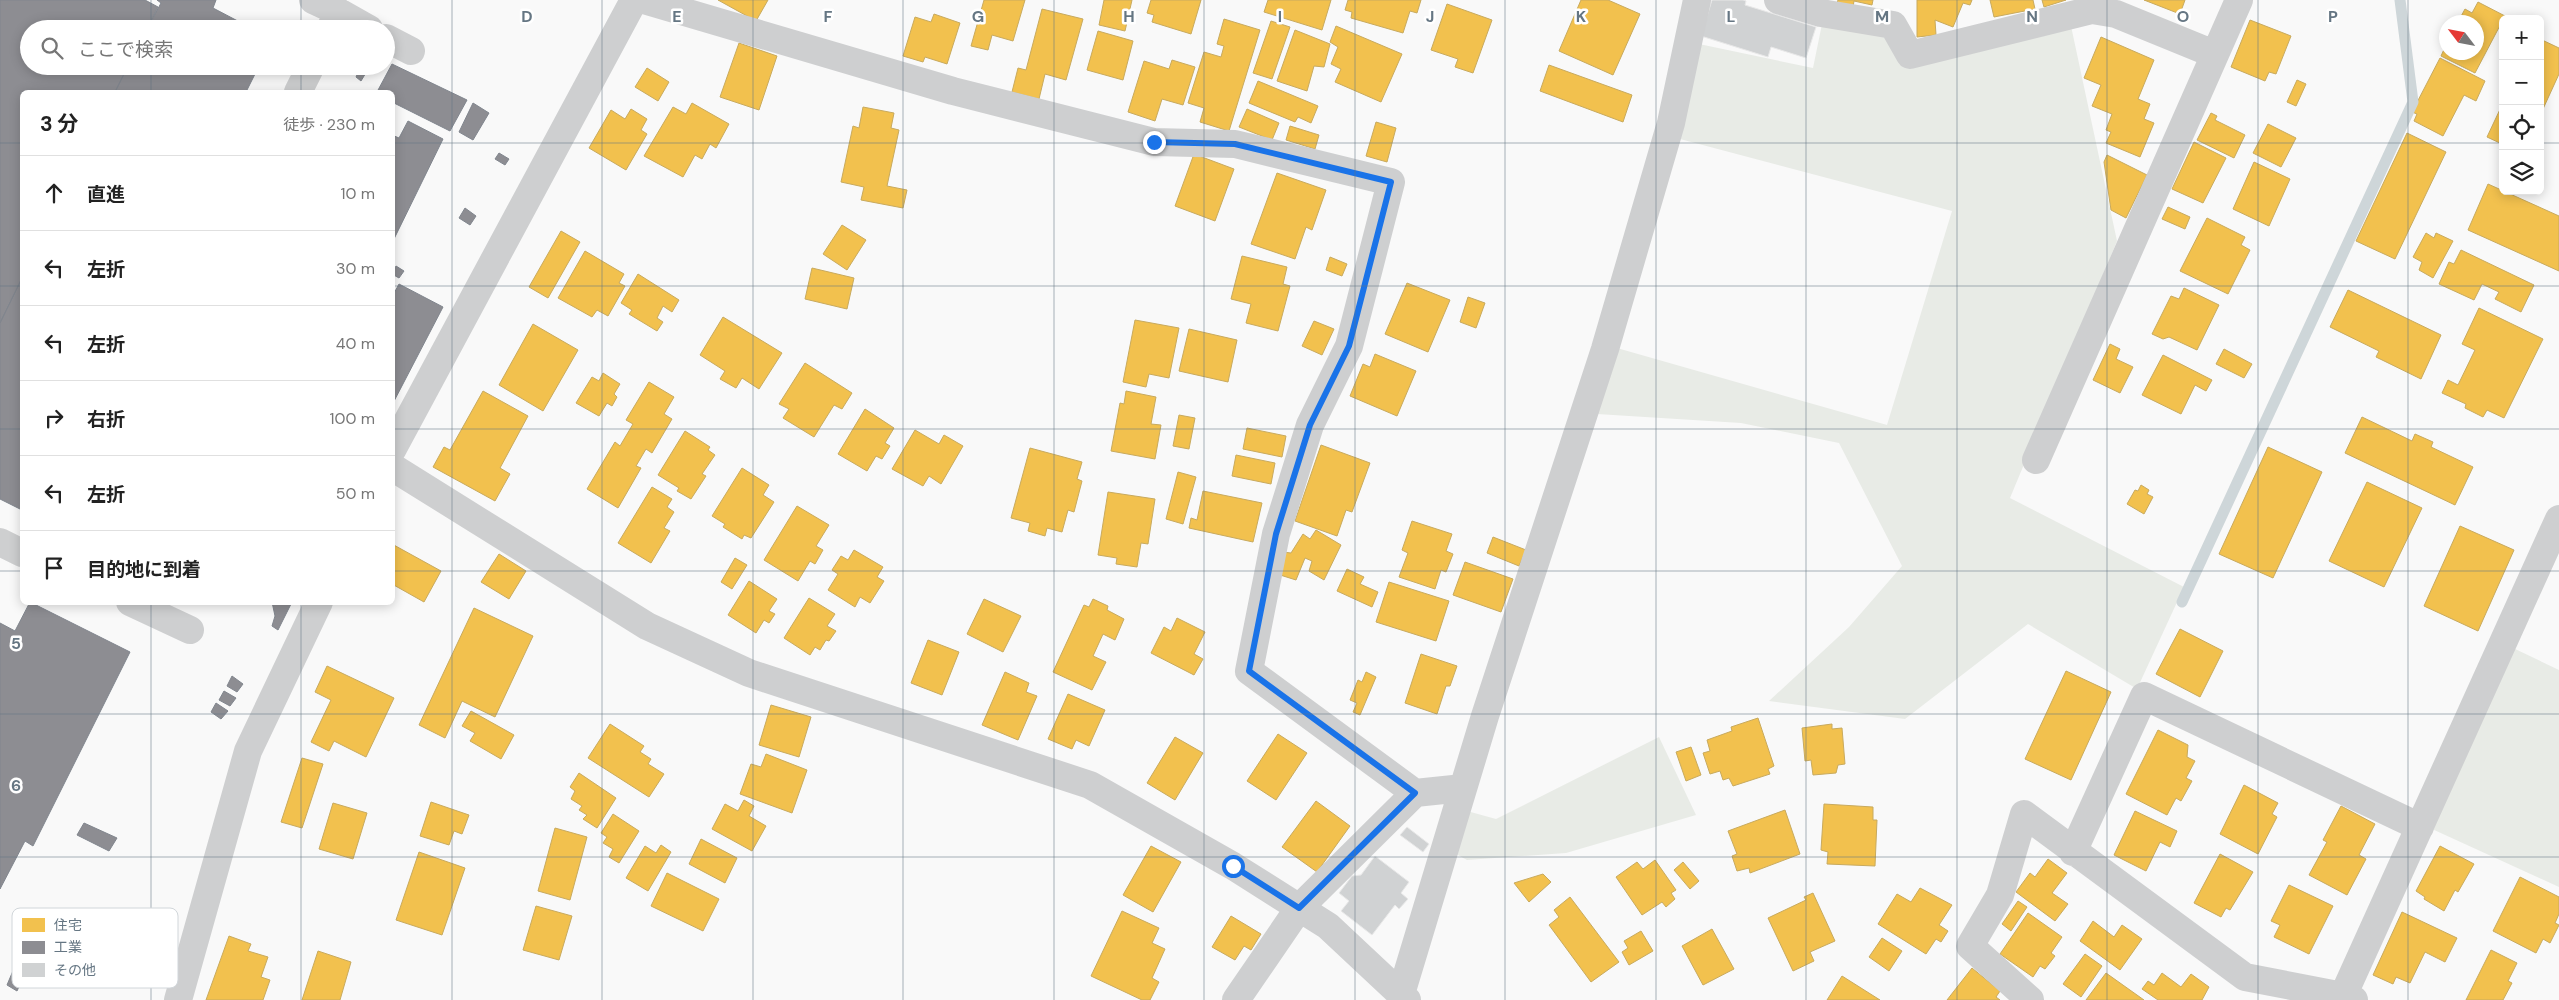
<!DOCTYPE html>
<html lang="ja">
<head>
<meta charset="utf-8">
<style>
  :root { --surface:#fff; --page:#f6f6f6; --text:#222; --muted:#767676; --line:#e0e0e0 }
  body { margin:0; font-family:"DM Sans","Noto Sans JP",sans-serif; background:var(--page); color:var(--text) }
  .controls { position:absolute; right:15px; top:15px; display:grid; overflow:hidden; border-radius:8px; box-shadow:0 2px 12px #0003 }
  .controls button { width:45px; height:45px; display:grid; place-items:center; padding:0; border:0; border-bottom:1px solid var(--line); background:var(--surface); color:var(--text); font:25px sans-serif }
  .compass { position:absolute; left:2439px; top:15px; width:45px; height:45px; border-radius:50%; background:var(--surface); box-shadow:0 2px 12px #0003; rotate:302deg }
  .stop { position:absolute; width:15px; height:15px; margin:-11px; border:4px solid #1a73e8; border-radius:50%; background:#fff }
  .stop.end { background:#1a73e8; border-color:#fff; box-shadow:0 1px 5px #0008 }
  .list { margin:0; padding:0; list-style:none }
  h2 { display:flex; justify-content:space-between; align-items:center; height:65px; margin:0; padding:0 20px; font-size:21px }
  h2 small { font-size:16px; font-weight:400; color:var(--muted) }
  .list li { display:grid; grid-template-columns:32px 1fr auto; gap:15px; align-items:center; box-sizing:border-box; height:75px; padding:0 20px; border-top:1px solid var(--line) }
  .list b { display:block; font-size:19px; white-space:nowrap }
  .list em { font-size:16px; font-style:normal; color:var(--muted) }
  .icon { flex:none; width:28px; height:28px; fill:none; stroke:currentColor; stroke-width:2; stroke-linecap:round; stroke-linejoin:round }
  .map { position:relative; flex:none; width:2559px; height:1000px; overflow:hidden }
  .search { position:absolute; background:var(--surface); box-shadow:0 2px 12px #0003; left:20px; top:20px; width:375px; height:55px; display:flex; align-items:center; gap:12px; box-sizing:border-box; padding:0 18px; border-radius:28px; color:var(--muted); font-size:19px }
  .panel { position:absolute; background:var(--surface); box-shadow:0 2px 12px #0003; left:20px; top:90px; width:375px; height:515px; border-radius:8px }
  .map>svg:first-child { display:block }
  .green { fill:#e8ebe6 }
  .homes { fill:#f2c14e; stroke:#c8aa5e }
  .industry { fill:#8d8d92; stroke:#81868e }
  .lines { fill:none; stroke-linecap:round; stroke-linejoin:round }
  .stream { stroke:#ced6d9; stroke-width:11 }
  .building { fill:#d0d2d3; stroke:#e8e8e8 }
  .minor { stroke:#cecfd0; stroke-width:28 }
  .route { stroke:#1a73e8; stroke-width:6 }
  .grid { fill:none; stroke:#657683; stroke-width:1; stroke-opacity:0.55 }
  .key { fill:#fff; stroke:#d1d6da; stroke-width:1 }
  .key-label { font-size:14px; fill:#657683 }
  .grid-label { font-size:16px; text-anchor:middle; font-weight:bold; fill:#657683; stroke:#fff; stroke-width:5; stroke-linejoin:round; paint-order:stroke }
</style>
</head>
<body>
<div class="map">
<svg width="2559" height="1000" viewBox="0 0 2559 1000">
  <rect width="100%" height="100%" fill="#f9f9f9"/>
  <path class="green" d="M1822,24L1887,33L1906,65L2071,26L2117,241L2010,498L2184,587L2137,689L2028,624L1905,719L1769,701L1849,627L1902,566L1839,443L1741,423L1597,414L1617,348L1887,425L1952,211L1680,139L1699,44L1813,68Z
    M2513,648L2559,670V887L2432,829Z
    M1659,737L1696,815L1566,853L1467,860L1456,854L1467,811L1496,819Z"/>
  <path class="homes" d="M718,0H768L756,21Z
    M984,0H1025L1013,41L992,35L988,50L971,46Z
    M1104,0H1132L1125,31L1099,25Z
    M1151,0H1201L1191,34L1152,22L1154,15L1147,13Z
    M1268,0H1331L1322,30L1264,12Z
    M1348,0H1421L1417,13L1410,11L1403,33L1351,18L1352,12L1345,10Z
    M1581,0H1608L1640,14L1613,75L1559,51Z
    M1838,0H1873L1872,5L1854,1L1853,7L1837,3Z
    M1917,0H1972L1970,5L1963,3L1953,27L1935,20L1936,35L1917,37Z
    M1990,0H2033L2035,9L1994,17Z
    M2042,0H2066L2044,7Z
    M2144,0H2185L2180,14Z
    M2478,2L2505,16L2475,73L2441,56L2446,45V52H2476V22H2458L2465,9L2472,13Z
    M1447,4L1492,20L1473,73L1455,67L1458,59L1431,50Z
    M1042,9L1083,19L1066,80L1045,74L1039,99L1012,92L1018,68L1026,70Z
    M934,14L960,23L947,64L925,57L923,62L903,56L915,17L931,22Z
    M1224,19L1260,30L1229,131L1200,122L1204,108L1188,103L1204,52L1221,57L1224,46L1217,44Z
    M2250,20L2291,36L2276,74L2269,72L2265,81L2231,67Z
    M1271,21L1290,27L1272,79L1253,73Z
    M1336,26L1402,54L1381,102L1335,82L1341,69L1331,64L1338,47L1330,42Z
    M1295,30L1330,44L1324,67L1314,66L1307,91L1277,81Z
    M1098,31L1133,41L1123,80L1087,70Z
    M2101,37L2154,60L2138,99L2150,104L2144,119L2154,123L2140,157L2106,143L2111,132L2106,130L2112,114L2092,106L2101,85L2084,78Z
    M2540,39L2559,48V74L2543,109L2540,107Z
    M739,43L777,56L759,110L720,97Z
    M2440,58L2485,81L2476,101L2464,95L2443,136L2414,121L2417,114L2412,112Z
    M1172,60L1195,67L1183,105L1162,99L1155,121L1128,112L1144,61L1169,69Z
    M1549,65L1632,95L1623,122L1540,91Z
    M647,68L669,82L658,101L635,87Z
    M2297,80L2306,84L2296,106L2287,102Z
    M1258,81L1318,106L1311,123L1298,117L1295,122L1249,103Z
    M692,103L729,124L716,148L710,144L702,159L695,155L683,177L644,156L673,107L686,114Z
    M2503,103V151L2500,149L2502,144L2487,137Z
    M863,107L894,113L891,128L899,130L887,186L907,190L903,208L861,200L864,187L841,182L853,126L859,128Z
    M631,109L647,119L641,130L647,134L626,170L589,148L611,110L625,119Z
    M1247,109L1279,123L1272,140L1239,127Z
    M2211,113L2217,116L2215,120L2245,135L2234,158L2197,140Z
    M1376,122L1396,128L1387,162L1366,156Z
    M2268,124L2296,138L2281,167L2253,153Z
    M1290,126L1319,135L1315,149L1286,140Z
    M2407,133L2446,152L2395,259L2356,241Z
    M2194,142L2226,158L2203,203L2172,189Z
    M1194,154L1234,169L1215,221L1175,206Z
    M2107,155L2147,175L2126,218L2111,210L2104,162Z
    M2254,162L2290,179L2269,226L2233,209Z
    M1277,173L1326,190L1312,230L1306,227L1295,259L1251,244Z
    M2488,184L2559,216V271L2468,230Z
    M2168,207L2190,217L2185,229L2162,219Z
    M2207,218L2245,237L2241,245L2250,250L2228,294L2180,271Z
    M842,225L866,240L847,270L823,254Z
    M561,231L580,242L548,298L529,287Z
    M2426,233L2434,238L2436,233L2453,241L2433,278L2419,270L2422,262L2413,257Z
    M2461,250L2534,285L2521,312L2495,299L2499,292L2482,284L2474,300L2439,284L2449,262L2454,264Z
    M585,251L624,274L619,283L625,286L608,316L597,310L592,317L558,298Z
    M1242,256L1287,267L1283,284L1290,286L1278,331L1246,323L1251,304L1231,299Z
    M1330,257L1347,264L1342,276L1326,270Z
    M812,268L854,278L847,309L805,299Z
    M638,274L679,300L672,312L663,306L657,318L663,322L657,331L629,314L632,310L621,303Z
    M1407,283L1450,300L1428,352L1385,334Z
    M2184,288L2219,305L2197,350L2169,337L2163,339L2152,334L2171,296L2179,299Z
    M2348,290L2441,335L2421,379L2376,357L2379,351L2330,327Z
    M1468,297L1485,303L1476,328L1460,322Z
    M2479,308L2543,339L2504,418L2487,410L2483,417L2465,408L2466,404L2442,393L2448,380L2458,385L2475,350L2462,344Z
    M723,317L782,353L759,389L742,378L736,388L720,379L725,371L700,355Z
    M1135,320L1179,328L1169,378L1149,374L1146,387L1123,382Z
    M1314,321L1334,329L1322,355L1302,346Z
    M533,324L578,350L543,411L499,385Z
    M1189,329L1237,340L1228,382L1179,371Z
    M2110,344L2120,349L2116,359L2133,367L2120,393L2093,380Z
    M2224,349L2252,364L2244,378L2216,364Z
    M1375,354L1416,371L1397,416L1350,396L1363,364L1370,367Z
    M2163,355L2212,380L2206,391L2195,385L2181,414L2142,395Z
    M805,363L852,393L842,409L834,405L814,437L783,418L789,409L779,404Z
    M603,373L620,384L614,394L617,397L612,406L607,403L599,416L576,403L592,377L599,381Z
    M649,382L674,397L664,414L672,419L652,453L646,449L636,466L641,468L618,508L587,489L615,442L620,446L633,424L626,420Z
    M483,391L528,416L500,468L510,474L495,501L433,467L444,447L450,450Z
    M1126,391L1156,397L1151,424L1161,425L1155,459L1111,451L1120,403L1124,404Z
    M865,409L894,428L885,443L890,446L882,459L876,456L867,471L838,454Z
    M1179,415L1195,418L1189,449L1173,446Z
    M2362,417L2412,441L2415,434L2433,442L2431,447L2473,467L2455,505L2345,453Z
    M1247,428L1286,436L1282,457L1243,449Z
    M915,430L939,444L944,435L963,446L941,484L929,476L923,486L892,469Z
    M685,431L710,447L708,450L715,455L702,474L706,476L691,499L677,491L679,488L658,475Z
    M1321,445L1370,463L1352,512L1346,510L1337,536L1295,521Z
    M2268,447L2322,472L2273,578L2219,554Z
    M1030,448L1082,462L1077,479L1082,481L1074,512L1068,510L1062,532L1047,528L1045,536L1028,531L1030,523L1011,518Z
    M1236,455L1275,463L1271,484L1232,476Z
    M742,468L769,485L763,495L774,502L751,538L744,535L742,539L723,527L725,524L712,516Z
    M1178,472L1196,477L1183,524L1166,519Z
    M2367,482L2422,508L2384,587L2329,561Z
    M2141,485L2149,490L2147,494L2153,497L2144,514L2127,504L2135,490L2138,491Z
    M652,487L672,499L667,507L674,512L664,528L670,531L651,563L618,543Z
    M1203,491L1262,503L1253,542L1189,528L1191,518L1197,520Z
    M1108,492L1155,499L1148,544L1141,543L1137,567L1116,564L1117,558L1098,555Z
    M797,506L829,525L816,546L823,550L815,564L810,561L798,581L764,560Z
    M1412,521L1452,534L1446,551L1453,554L1446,572L1441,570L1435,589L1399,577L1408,553L1402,550Z
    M2460,526L2514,550L2478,631L2424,606Z
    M1316,530L1341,545L1324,580L1309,571L1312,561L1305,558L1296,580L1277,574L1283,552L1291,553L1303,534L1310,539Z
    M1493,537L1526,550L1519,566L1487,553Z
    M392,544L441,571L424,602L392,584Z
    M854,550L883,567L877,577L884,581L870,603L860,597L855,607L828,590L838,574L832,570L841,556L848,560Z
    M499,554L526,571L509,599L481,582Z
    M735,558L747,565L732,589L721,582Z
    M1465,562L1513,579L1501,612L1453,595Z
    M1347,569L1364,577L1360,584L1378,592L1372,607L1337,591Z
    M749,581L777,599L769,611L775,614L769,623L764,620L756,633L728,615Z
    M1389,582L1449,601L1436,641L1376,622Z
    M809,598L835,614L827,626L836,631L829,641L826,640L820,650L815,647L810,655L784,638Z
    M984,599L1021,616L1003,652L967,634Z
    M1093,599L1108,606L1107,610L1124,619L1115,640L1103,634L1093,656L1106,662L1092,690L1053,672L1084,605L1089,607Z
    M474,608L533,636L495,717L462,701L445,738L419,725Z
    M1177,618L1205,632L1194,654L1203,659L1194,675L1151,653L1164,627L1171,631Z
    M2180,629L2223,651L2200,697L2156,674Z
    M928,640L959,652L942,695L911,683Z
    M1421,654L1457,666L1450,686H1446L1437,714L1405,703Z
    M327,666L394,698L366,757L334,741L329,751L311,742L331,700L315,692Z
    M2066,671L2111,692L2071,780L2025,759Z
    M1005,672L1029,683L1026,692L1037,696L1018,740L982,725Z
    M1366,672L1376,677L1360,715L1353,712L1357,703L1350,700L1358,680L1362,682Z
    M1068,694L1105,710L1089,746L1076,740L1072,749L1048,739Z
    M771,705L811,717L799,757L759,745Z
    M471,711L514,735L501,759L470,741L475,733L462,726Z
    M1758,718L1774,766L1768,769L1770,774L1733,786L1729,778L1723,780L1720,771L1710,774L1703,753L1710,751L1707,740L1732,731L1731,727Z
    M610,724L644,746L640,752L651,759L648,764L664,774L649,797L588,758Z
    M1832,724V729L1842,728L1845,764L1838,765L1836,773L1813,775L1811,760L1805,761L1802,728Z
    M2158,730L2188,745L2187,757L2195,761L2186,778L2192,781L2181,801L2176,798L2167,815L2126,794Z
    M1278,734L1307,753L1276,800L1247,781Z
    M1175,737L1203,753L1175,800L1147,783Z
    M1691,747L1701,775L1686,781L1676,752Z
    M766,754L807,770L792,813L740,794L751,764L761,767Z
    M302,758L323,764L302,828L281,822Z
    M579,773L616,798L597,828L583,819L587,815L579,810L582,806L571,799L575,791L570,787Z
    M2244,785L2278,803L2272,814L2277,817L2258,854L2220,834Z
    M744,800L754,806L749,816L766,826L752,851L712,829L725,804L738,811Z
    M1316,801L1350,826L1317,872L1282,847Z
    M431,802L469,815L462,834L454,831L449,845L420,836Z
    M333,803L367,813L353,859L319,849Z
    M1824,804L1873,807V820H1877L1875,866L1827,864L1828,852L1821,850Z
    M2341,806L2375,824L2359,855L2366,859L2347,895L2309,875L2327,842L2323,840Z
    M1785,810L1800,854L1750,873L1749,868L1737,871L1732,856L1737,854L1728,831Z
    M2135,811L2177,831L2170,847L2160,842L2146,871L2114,855Z
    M613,814L639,831L619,863L609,857L613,849L603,843L607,837L601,833Z
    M555,828L587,837L570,900L538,891Z
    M701,839L737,858L725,883L689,864Z
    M661,845L671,852L648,891L626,878L645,846L656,853Z
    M1151,846L1181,862L1153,912L1123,895Z
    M2440,846L2474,864L2458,892L2455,890L2444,911L2424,899L2425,897L2416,891Z
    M419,852L465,868L442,935L396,920Z
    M2220,854L2253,872L2230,910L2226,908L2221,917L2194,903Z
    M2048,859L2067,873L2052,893L2068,904L2055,921L2016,892L2030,873L2035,877Z
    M1655,860L1676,890L1671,893L1675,899L1666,907L1662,902L1642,915L1616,877L1637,862L1643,869Z
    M1683,862L1699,881L1690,889L1674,870Z
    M667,873L719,899L703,931L651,906Z
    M1543,874L1551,882L1529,902L1514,883Z
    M2520,877L2559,897V914L2555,923L2559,925L2550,943L2543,939L2536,953L2493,931Z
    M2289,885L2333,906L2309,954L2274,937L2280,925L2271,921Z
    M1920,888L1952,905L1939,925L1948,931L1941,942L1936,939L1926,954L1878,924L1897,894L1911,902Z
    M1813,893L1835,941L1810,952L1814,961L1793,971L1768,918L1806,900L1804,897Z
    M1570,897L1619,962L1591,982L1549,925L1559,917L1554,910Z
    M2018,901L2027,907L2011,931L2002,924Z
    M536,906L572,916L559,960L523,950Z
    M1122,911L1159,928L1152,943L1165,949L1152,978L1159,982L1150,1000H1142L1091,976Z
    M2402,912L2457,938L2445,962L2425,952L2410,983L2396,977L2393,984L2373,975Z
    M2028,913L2062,937L2051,953L2055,956L2045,969L2040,966L2033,977L2000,954Z
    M1231,916L1261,934L1251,950L1244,946L1235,960L1212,947Z
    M2093,921L2114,937L2122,925L2142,939L2120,970L2080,941Z
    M1712,929L1734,969L1703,985L1682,946Z
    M1641,931L1653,951L1629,965L1622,952L1628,948L1624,941Z
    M229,936L251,944L248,951L268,957L261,977L270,980L263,1000H206Z
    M1882,938L1902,951L1889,971L1869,957Z
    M2491,950L2517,963L2508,981L2512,983L2503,1000H2466Z
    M318,951L351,962L340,1000H302Z
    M2085,954L2102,966L2081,997L2063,984Z
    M1972,968L2000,991L1996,997L2000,1000H1947Z
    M2106,973L2144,1000H2086Z
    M2162,973L2181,987L2191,974L2209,987L2202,1000H2158L2142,989L2148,981L2154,985Z
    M1842,976L1880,1000H1827Z"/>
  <path class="industry" d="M0,0H145L158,7L147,29H29V66H128L115,92H22V278L0,323Z
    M157,0H216L213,8L253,29H147L161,3Z
    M392,64L467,100L450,131L392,102V92H377Z
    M128,66H259L246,92H115Z
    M361,66H370L361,81L356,77Z
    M473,103L489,113L473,140L459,132Z
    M408,121L443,139L392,243V135L399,138Z
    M499,153L509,159L505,165L495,159Z
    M465,208L476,216L470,225L459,218Z
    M396,266L404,271L399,278L392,274Z
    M22,278V510L0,499V323Z
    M399,284L443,307L392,405V297Z
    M30,602L130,652L33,846L25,841L0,889V623L15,631Z
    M272,602H292L278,630L272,626L275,616Z
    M232,676L243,684L237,692L227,686Z
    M224,691L236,698L230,706L219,700Z
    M216,703L228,711L221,719L211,712Z
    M84,823L117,838L109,851L77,835Z
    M15,966L26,972L17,991L7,985Z"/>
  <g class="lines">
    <path class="stream" d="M2182,602L2413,102L2400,0"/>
  </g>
  <path class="building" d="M1712,0H1743L1746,1L1745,5L1816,27L1806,58L1771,47L1768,57L1701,36Z
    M1407,827L1429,844L1423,852L1400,835Z
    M1375,856L1409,882L1401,893L1408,899L1399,909L1395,905L1372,935L1341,911L1349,901L1339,893L1352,876L1361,875Z"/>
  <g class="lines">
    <path class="minor" d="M313,0L339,12L330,29
      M644,0L953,91L1154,142L1235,144L1391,182L1349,346L1310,425L1276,534L1249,671L1415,793
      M1778,0L1821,13L1893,25L1910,55L2092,10L2116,14L2214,54
      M339,12L369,29
      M386,38L411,51
      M298,92L311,66
      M392,450L634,0
      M2036,460L2239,0
      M392,467L647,626L749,673L1090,785L1233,866L1328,926L1407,1000
      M0,542L22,553
      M130,602L190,630
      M2073,852L2144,696L2420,827
      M1401,994L1485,716L1605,349L1671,123L1697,0
      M2343,996L2559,519
      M178,1000L248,751L319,602
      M1236,1000L1299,908L1415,793L1463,788
      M2030,1000L1970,946L2000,895L2024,814L2245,977L2343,996L2354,1000"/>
  </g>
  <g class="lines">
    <path class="route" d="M1154,142L1235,144L1391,182L1349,346L1310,425L1276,534L1249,671L1415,793L1299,908L1233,866"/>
  </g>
  <path class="grid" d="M151,0V29M301,0V29M452,0V1000M602,0V1000M753,0V1000M903,0V1000M1054,0V1000M1204,0V1000M1355,0V1000M1505,0V1000M1656,0V1000M1806,0V1000M1957,0V1000M2107,0V1000M2258,0V1000M2408,0V1000M151,66V92M301,66V92M0,143H22M392,143H2503M2540,143H2559M0,286H22M392,286H2559M0,429H22M392,429H2559M0,571H22M392,571H2559M151,602V1000M301,602V1000M0,714H2559M0,857H2559"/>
  <rect x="12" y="908" width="166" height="80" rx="8" class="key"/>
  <rect x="22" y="918" width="23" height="14" fill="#f2c14e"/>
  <rect x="22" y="941" width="23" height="13" fill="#8d8d92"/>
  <rect x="22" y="963" width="23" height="14" fill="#d0d2d3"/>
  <g class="key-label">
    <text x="54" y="930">住宅</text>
    <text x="54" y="952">工業</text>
    <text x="54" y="975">その他</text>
  </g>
  <g class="grid-label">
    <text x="527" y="22">D</text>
    <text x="677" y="22">E</text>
    <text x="828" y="22">F</text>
    <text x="978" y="22">G</text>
    <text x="1129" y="22">H</text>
    <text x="1280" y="22">I</text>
    <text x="1430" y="22">J</text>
    <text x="1581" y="22">K</text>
    <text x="1731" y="22">L</text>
    <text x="1882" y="22">M</text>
    <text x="2032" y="22">N</text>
    <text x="2183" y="22">O</text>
    <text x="2333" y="22">P</text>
    <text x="16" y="649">5</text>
    <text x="16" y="791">6</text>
  </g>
</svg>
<div class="controls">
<button>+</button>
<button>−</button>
<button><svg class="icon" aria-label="locate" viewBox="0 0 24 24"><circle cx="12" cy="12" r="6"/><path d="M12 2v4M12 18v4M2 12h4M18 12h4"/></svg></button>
<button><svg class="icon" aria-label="layers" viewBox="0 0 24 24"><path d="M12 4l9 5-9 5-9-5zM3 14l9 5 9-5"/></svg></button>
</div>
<svg class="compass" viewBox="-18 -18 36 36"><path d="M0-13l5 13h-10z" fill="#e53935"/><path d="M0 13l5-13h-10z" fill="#767676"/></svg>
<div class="stop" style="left:1233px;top:866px"></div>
<div class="stop end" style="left:1154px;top:142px"></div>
<div class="search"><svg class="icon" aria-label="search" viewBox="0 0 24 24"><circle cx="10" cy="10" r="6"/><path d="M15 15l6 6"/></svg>ここで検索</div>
<section class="panel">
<h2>3 分<small>徒歩 · 230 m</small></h2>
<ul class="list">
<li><svg class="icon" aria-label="ahead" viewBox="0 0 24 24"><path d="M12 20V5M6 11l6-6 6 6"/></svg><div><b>直進</b></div><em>10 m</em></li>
<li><svg class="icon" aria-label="left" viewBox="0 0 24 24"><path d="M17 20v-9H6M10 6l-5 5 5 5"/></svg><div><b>左折</b></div><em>30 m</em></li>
<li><svg class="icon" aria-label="left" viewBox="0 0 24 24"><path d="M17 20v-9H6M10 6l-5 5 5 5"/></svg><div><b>左折</b></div><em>40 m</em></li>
<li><svg class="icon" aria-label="right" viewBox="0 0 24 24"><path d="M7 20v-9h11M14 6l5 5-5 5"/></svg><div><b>右折</b></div><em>100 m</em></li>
<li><svg class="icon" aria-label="left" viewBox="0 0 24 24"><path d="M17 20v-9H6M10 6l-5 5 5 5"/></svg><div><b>左折</b></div><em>50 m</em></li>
<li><svg class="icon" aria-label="arrive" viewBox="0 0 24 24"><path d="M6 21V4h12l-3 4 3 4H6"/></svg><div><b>目的地に到着</b></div></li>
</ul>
</section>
</div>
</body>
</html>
